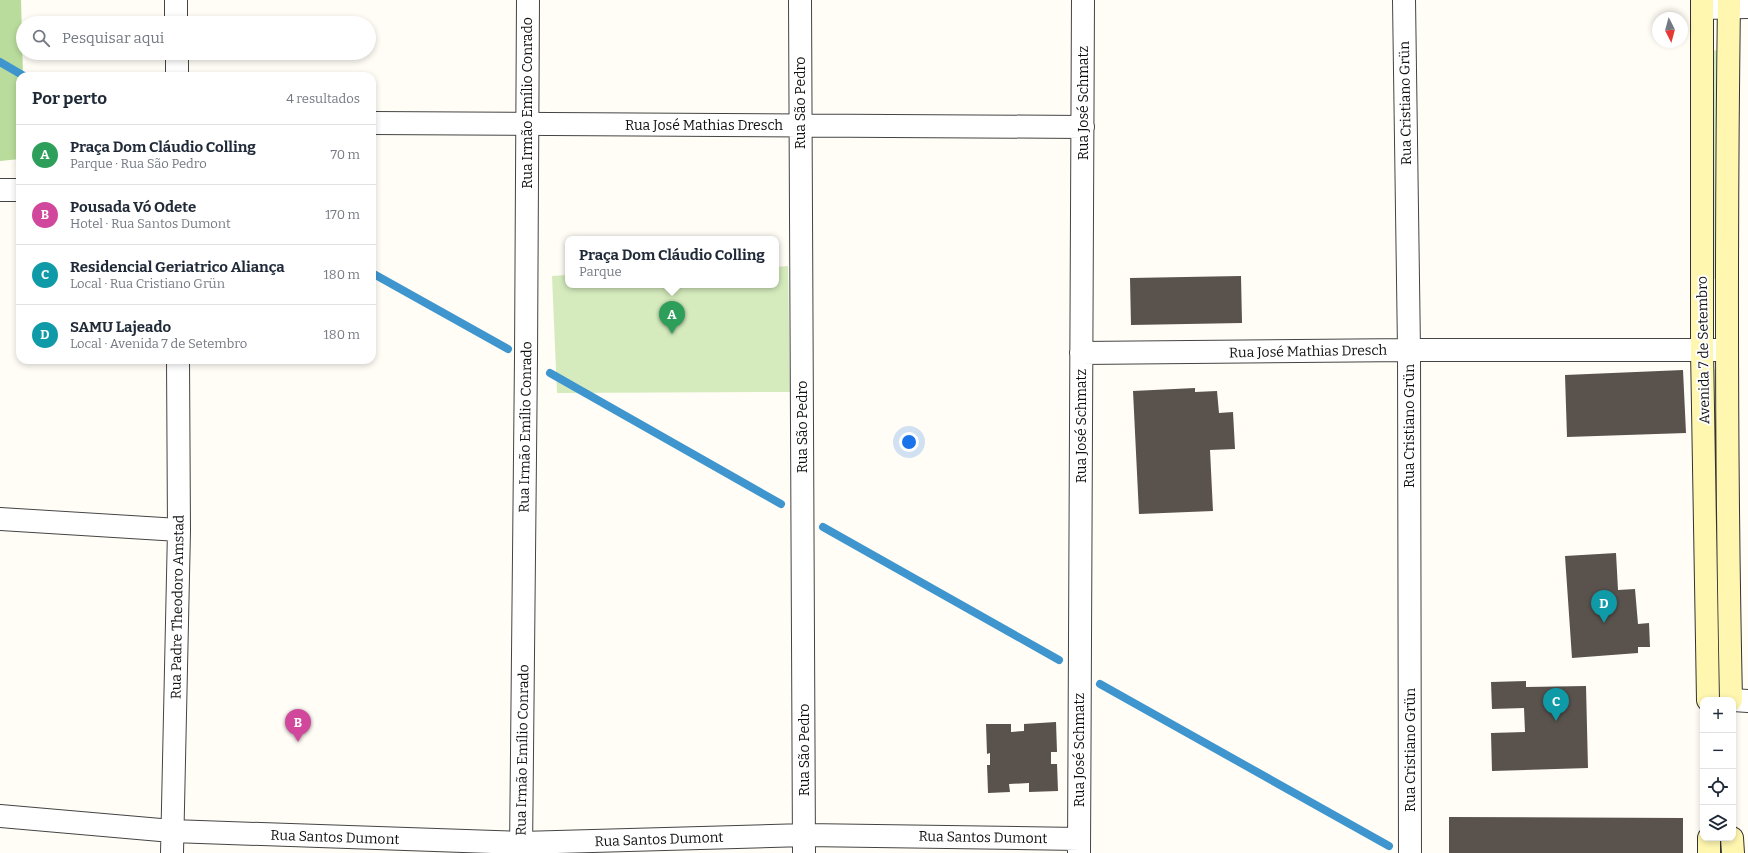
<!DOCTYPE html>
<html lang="pt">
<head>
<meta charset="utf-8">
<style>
  :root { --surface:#fff; --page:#f2f2f3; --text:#1f2937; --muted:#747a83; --line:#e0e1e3; --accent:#c4262e }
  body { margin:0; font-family:Bitter,serif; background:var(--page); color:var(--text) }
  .controls { position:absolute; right:12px; bottom:12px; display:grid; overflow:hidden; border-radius:8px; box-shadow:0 2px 6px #0003 }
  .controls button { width:36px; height:36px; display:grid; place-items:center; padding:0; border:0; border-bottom:1px solid var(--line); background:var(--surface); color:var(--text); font:20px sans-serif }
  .compass { position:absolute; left:1652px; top:12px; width:36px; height:36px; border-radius:50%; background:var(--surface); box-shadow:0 2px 6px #0003; rotate:174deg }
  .you { position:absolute; left:909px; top:442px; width:14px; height:14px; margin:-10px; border:3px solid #fff; border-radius:50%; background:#1a73e8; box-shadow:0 0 0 6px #1a73e833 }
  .badge { display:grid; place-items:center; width:26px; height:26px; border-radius:50%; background:var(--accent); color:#fff; font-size:13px; font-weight:700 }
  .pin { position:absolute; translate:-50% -33px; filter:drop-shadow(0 1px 2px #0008) }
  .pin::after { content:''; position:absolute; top:21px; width:14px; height:12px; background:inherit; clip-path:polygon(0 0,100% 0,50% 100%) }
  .popup { position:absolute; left:565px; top:236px; width:214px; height:52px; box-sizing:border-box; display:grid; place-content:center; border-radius:8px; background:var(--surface); filter:drop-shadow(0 1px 3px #0005); font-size:13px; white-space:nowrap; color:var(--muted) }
  .popup b { font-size:15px; color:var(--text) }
  .popup::after { content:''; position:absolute; left:50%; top:100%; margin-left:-8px; border:8px solid transparent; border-top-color:var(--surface) }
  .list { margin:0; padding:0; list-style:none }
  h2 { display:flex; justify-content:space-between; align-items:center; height:52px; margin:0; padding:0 16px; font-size:17px }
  h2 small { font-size:13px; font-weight:400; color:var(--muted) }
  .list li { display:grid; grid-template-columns:26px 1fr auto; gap:12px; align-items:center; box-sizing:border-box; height:60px; padding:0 16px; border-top:1px solid var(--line) }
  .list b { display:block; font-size:15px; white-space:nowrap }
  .list p { margin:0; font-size:13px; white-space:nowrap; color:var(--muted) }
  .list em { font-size:13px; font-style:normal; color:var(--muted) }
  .icon { flex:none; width:22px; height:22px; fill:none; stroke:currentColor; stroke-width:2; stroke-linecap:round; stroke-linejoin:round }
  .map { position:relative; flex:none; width:1748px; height:853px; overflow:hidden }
  .search { position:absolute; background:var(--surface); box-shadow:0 2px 6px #0003; left:16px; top:16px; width:360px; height:44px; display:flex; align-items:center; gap:10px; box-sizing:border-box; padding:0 14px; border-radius:22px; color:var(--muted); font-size:15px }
  .panel { position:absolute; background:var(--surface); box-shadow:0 2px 6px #0003; left:16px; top:72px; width:360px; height:292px; border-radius:12px }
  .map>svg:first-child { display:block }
  .green { fill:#d5ebbd }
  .forest { fill:#b9dc9c }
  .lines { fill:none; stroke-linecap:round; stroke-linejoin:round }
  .stream { stroke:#3f96cf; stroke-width:8 }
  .building { fill:#5a524d }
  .minor-casing { stroke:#444; stroke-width:24 }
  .tertiary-casing { stroke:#444; stroke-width:24 }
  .secondary-casing { stroke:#333; stroke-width:24 }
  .minor { stroke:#fff; stroke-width:22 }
  .tertiary { stroke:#fff; stroke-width:22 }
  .secondary { stroke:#fff6b0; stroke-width:22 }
  .labels { text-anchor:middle; stroke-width:4; stroke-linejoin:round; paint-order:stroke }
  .street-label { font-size:14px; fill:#111; stroke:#fff }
</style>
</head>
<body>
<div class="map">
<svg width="1748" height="853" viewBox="0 0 1748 853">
  <rect width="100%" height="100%" fill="#fffdf5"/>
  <path class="green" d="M1718,50L1717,279H1711L1712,51Z
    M788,266L790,392L557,393L552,276L568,275V285H776V267Z
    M1711,369H1717L1718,524H1712Z"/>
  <path class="forest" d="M0,0H21L23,76H20V159L0,161Z"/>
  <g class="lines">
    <path class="stream" d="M0,62L24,76
      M372,273L508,349
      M550,373L781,504
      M823,527L1059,660
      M1100,684L1389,846"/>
  </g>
  <path class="building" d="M1241,276L1242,323L1131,325L1130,278Z
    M1683,370L1686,433L1567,437L1565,375Z
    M1195,388V392L1217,391L1219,413L1233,412L1235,449L1210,450L1213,511L1139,514L1133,391Z
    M1616,553L1618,590L1635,589L1638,624L1649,623L1650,647H1638V653L1572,658L1565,556Z
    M1526,681V687L1586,686L1588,768L1492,771L1491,733L1525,732L1524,708L1492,709L1491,682Z
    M1056,722L1057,752H1051V764H1057L1058,791L1029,792V783L1009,784L1010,792L988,793L987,765H990V753L987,754L986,724H1011V732L1024,731V724Z
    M1449,817L1683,818V853H1449Z"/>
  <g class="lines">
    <g class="minor-casing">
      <path id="minor" d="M176,0V23
        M800,0L804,853
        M1404,0L1409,350L1410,853
        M1702,8L1748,7
        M177,53V76
        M372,123L1083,127
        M0,190H20
        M1081,353L1409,350H1727
        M0,519L179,530
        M1733,700L1748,701
        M0,816L172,831L521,843L805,835L1079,839
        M172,853L179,530L178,360
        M1079,853L1083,0"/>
    </g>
    <g class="tertiary-casing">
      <path id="tertiary" d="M521,853L526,357L528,0"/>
    </g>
    <g class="secondary-casing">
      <path id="secondary" d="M1702,0V350L1708,700
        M1729,0C1726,233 1726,467 1731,700
        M1709,838V853
        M1732,838L1733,853"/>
    </g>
    <use href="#minor" class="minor"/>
    <use href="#tertiary" class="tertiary"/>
    <use href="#secondary" class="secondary"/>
  </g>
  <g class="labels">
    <g class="street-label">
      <text transform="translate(527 103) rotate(-90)" y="5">Rua Irmão Emílio Conrado</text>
      <text transform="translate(800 103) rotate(-90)" y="5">Rua São Pedro</text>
      <text transform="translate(1083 103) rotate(-90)" y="5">Rua José Schmatz</text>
      <text transform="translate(1405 103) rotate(-91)" y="5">Rua Cristiano Grün</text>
      <text x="704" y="130">Rua José Mathias Dresch</text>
      <text transform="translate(1703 350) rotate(-91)" y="5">Avenida 7 de Setembro</text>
      <text transform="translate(1308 351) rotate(-1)" y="5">Rua José Mathias Dresch</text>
      <text transform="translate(1081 426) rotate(-90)" y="5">Rua José Schmatz</text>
      <text transform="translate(1409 426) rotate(-90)" y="5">Rua Cristiano Grün</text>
      <text transform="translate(525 427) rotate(-89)" y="5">Rua Irmão Emílio Conrado</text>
      <text transform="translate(802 427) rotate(-90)" y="5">Rua São Pedro</text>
      <text transform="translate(177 607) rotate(-89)" y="5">Rua Padre Theodoro Amstad</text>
      <text transform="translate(522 750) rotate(-89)" y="5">Rua Irmão Emílio Conrado</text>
      <text transform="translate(804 750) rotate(-90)" y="5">Rua São Pedro</text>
      <text transform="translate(1079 750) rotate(-90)" y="5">Rua José Schmatz</text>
      <text transform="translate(1410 750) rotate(-90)" y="5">Rua Cristiano Grün</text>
      <text transform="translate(335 837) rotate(2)" y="5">Rua Santos Dumont</text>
      <text transform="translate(983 837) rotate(1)" y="5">Rua Santos Dumont</text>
      <text transform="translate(659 839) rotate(-2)" y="5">Rua Santos Dumont</text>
    </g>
  </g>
</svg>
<div class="controls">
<button>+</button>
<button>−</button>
<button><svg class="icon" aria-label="locate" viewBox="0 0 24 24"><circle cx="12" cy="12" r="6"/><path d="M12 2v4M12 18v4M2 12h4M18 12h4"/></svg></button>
<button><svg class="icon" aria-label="layers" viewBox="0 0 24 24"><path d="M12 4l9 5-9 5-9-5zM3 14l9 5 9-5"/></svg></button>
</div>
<svg class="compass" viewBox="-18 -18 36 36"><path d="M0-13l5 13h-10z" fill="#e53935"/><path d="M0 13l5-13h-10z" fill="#747a83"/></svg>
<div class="you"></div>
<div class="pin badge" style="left:672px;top:334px;background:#2e9e5b">A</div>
<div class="popup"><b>Praça Dom Cláudio Colling</b>Parque</div>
<div class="pin badge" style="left:298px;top:742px;background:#d1479c">B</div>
<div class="pin badge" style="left:1556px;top:721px;background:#0f9aa8">C</div>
<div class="pin badge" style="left:1604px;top:623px;background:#0f9aa8">D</div>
<div class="search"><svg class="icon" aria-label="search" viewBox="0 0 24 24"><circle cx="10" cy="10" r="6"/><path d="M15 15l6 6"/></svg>Pesquisar aqui</div>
<section class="panel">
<h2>Por perto<small>4 resultados</small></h2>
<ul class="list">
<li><span class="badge" style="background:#2e9e5b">A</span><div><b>Praça Dom Cláudio Colling</b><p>Parque · Rua São Pedro</p></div><em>70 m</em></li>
<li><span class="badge" style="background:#d1479c">B</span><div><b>Pousada Vó Odete</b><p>Hotel · Rua Santos Dumont</p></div><em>170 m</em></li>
<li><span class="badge" style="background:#0f9aa8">C</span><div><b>Residencial Geriatrico Aliança</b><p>Local · Rua Cristiano Grün</p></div><em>180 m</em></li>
<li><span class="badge" style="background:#0f9aa8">D</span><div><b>SAMU Lajeado</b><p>Local · Avenida 7 de Setembro</p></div><em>180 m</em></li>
</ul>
</section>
</div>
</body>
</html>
